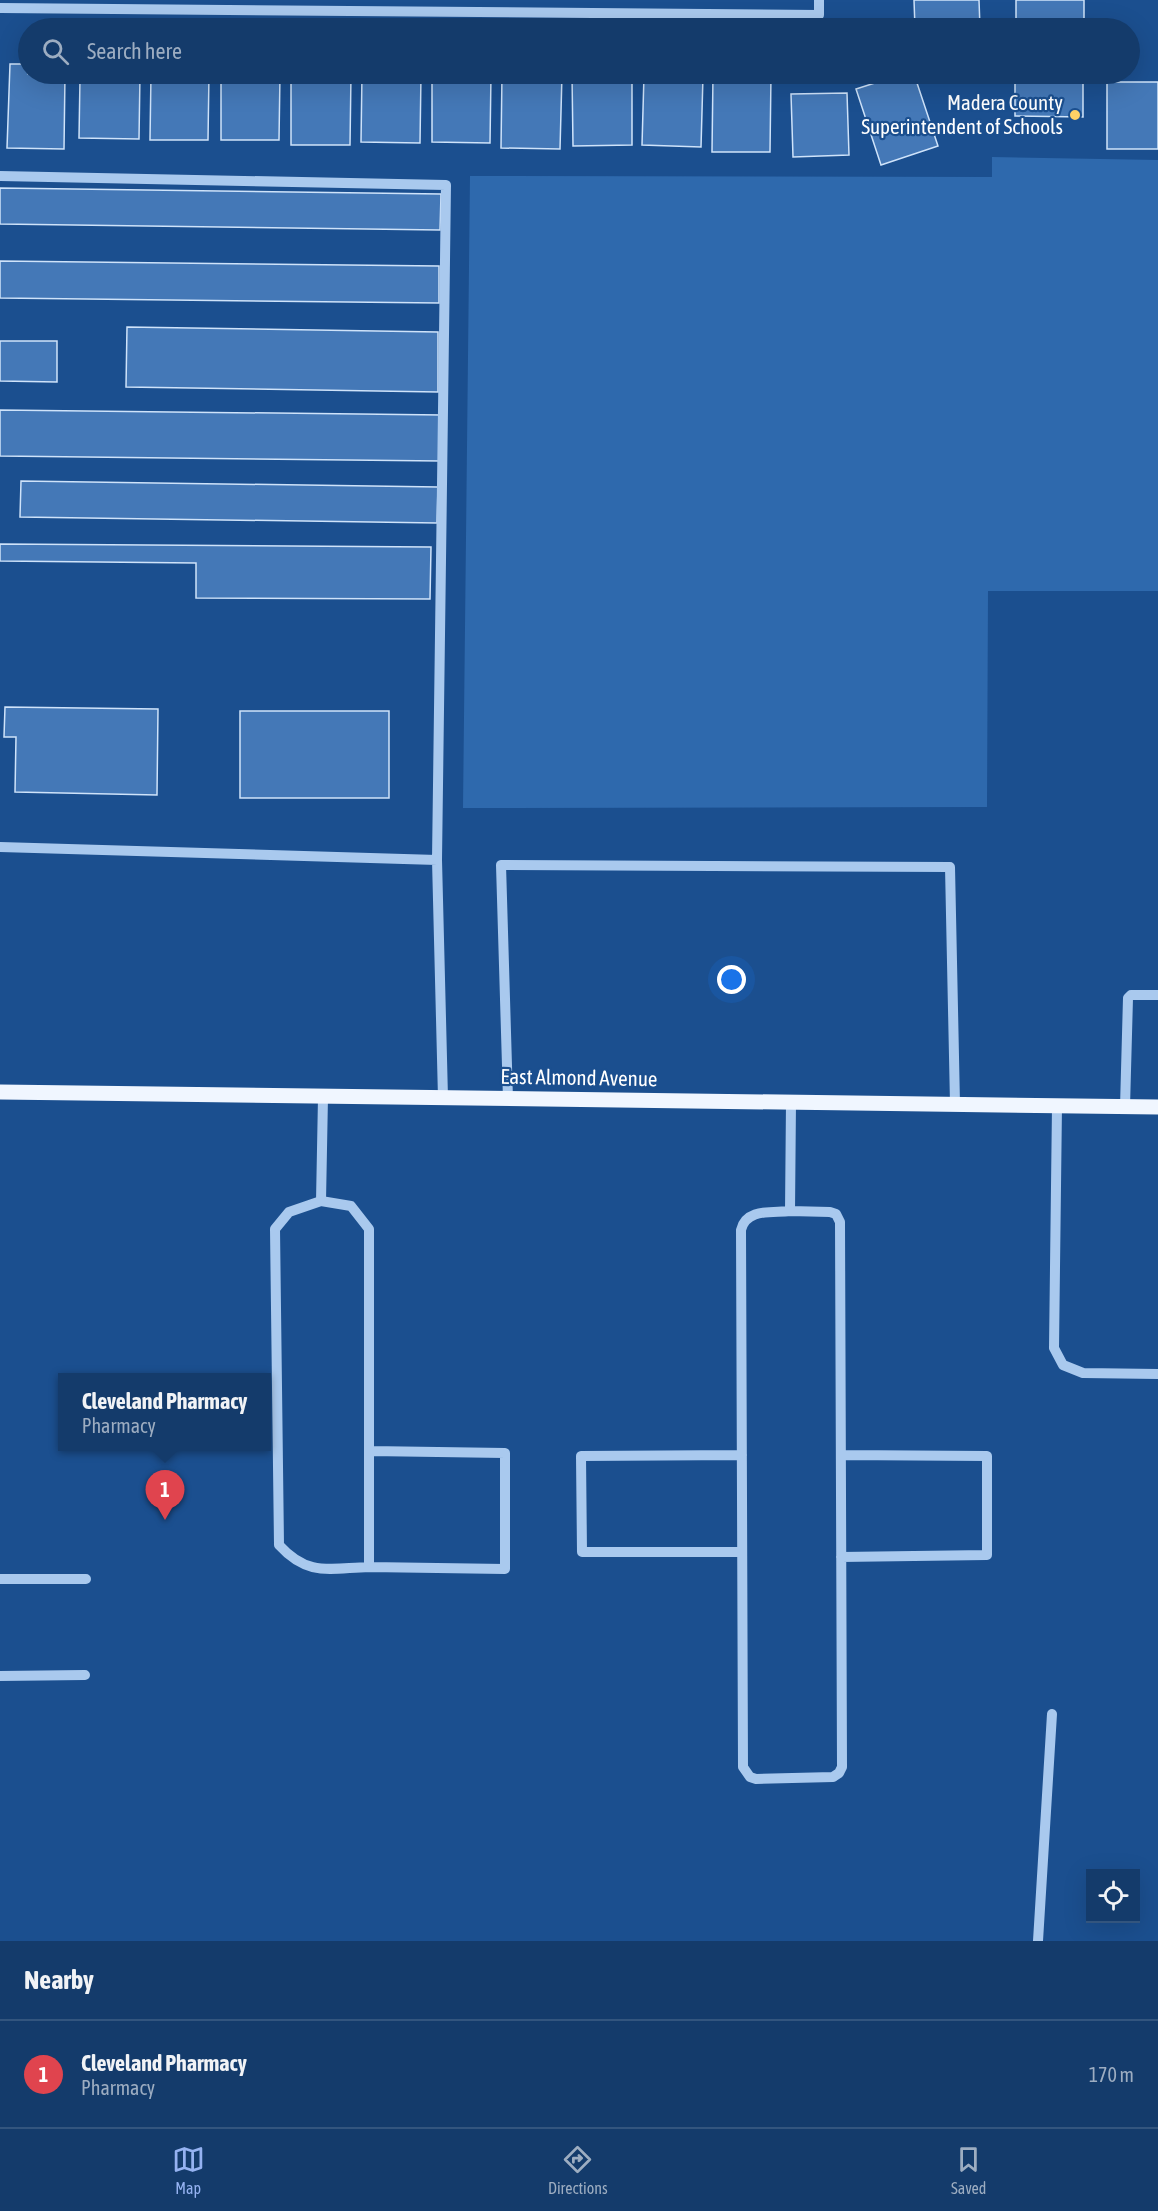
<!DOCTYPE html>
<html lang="en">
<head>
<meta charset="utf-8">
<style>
  :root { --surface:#143b6b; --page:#214673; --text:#f1f3f6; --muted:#9dadc1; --line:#33557e; --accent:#95b2f1 }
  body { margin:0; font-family:"Asap Condensed",sans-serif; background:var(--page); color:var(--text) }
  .controls { position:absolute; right:18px; bottom:18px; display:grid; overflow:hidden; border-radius:0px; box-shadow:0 6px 24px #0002 }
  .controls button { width:54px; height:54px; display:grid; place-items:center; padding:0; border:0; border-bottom:2px solid var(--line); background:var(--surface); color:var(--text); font:30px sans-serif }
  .you { position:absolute; left:732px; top:980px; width:21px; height:21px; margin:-15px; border:4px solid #fff; border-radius:50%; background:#1a73e8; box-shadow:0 0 0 9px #1a73e833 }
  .badge { display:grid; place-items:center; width:39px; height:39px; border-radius:50%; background:var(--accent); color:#fff; font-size:20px; font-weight:700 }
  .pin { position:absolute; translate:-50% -50px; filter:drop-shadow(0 2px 3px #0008) }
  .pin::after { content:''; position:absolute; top:32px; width:21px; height:18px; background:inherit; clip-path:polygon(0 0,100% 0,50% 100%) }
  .popup { position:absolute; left:58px; top:1373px; width:213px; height:78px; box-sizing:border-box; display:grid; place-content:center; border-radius:0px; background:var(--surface); filter:drop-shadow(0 2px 4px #0005); font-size:20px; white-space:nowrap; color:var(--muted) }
  .popup b { font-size:22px; color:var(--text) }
  .popup::after { content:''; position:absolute; left:50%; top:100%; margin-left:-12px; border:12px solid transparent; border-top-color:var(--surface) }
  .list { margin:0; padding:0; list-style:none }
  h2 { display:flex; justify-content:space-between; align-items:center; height:78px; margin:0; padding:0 24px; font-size:26px }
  h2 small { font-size:20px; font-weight:400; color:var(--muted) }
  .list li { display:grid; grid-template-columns:39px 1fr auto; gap:18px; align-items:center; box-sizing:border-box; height:108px; padding:0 24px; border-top:2px solid var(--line) }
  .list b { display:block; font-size:22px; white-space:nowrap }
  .list p { margin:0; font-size:20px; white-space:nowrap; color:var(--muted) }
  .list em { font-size:20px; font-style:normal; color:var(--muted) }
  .icon { flex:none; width:33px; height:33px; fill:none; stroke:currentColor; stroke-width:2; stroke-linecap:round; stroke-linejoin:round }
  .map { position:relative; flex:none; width:1158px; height:1941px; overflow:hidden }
  .search { position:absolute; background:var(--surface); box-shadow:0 6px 24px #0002; left:18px; right:18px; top:18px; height:66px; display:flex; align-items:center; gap:15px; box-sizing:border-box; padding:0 21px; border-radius:33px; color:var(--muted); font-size:22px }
  .sheet { height:186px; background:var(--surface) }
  nav { display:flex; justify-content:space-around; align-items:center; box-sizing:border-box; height:84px; border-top:2px solid var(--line); background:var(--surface); font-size:16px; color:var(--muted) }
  nav a { display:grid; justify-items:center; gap:3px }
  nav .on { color:var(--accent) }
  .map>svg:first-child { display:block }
  .green { fill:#2e69ad }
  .building { fill:#4478b7; stroke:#cfe3fa; stroke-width:1.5 }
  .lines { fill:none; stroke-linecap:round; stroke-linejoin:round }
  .minor { stroke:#a9c9ee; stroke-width:10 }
  .major { stroke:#f0f6ff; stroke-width:15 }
  .poi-dot { fill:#ffd166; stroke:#1b4f8f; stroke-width:2 }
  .labels { text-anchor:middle; stroke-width:4.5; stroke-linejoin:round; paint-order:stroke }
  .poi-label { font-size:21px; fill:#fff; stroke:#1b4f8f; text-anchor:end }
  .street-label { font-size:21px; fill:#fff; stroke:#1b4f8f }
</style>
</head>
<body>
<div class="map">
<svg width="1158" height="1941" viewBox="0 0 1158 1941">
  <rect width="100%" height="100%" fill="#1b4f8f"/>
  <path class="green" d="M992,157L1158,160V591H988L987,807L463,808L470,176L992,177Z"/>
  <path class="building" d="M914,0H979L980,28H915Z
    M1016,0H1084V28H1016Z
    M10,64H28V74H65L64,149L7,148Z
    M106,74H140L139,139L79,138L80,78L106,79Z
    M151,74H209L208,140H150Z
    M221,74H280L279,140H221Z
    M291,74H351L350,145H291Z
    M362,74H421L420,143L361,142Z
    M432,74H491L490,143L432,142Z
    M502,74H562L560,149L501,148Z
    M632,74V145L573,146L572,75Z
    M713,74H771L770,152H712Z
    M903,74H914L938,146L881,165L856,89Z
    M1015,74H1083V117L1015,116Z
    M644,75L703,76L701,147L642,145Z
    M1107,82H1158V149H1107Z
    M847,93L849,155L793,157L791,94Z
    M0,188L441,194L440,230L0,224Z
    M0,261L439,266V303L0,298Z
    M127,327L438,332V392L126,387Z
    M0,341H57V382L0,381Z
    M0,410L442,415L441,461L0,456Z
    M21,481L438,487L437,523L20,517Z
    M0,544L431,547L430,599L196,598V563L0,561Z
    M5,707L158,709L157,795L15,792L16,737H4Z
    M240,711H389V798H240Z"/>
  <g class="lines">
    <path class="minor" d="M0,8L819,15V0
      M0,176L446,185L437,860L443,1098
      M0,847L437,860
      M508,1099L501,865L950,867L955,1104
      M1057,1106L1054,1348L1063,1365L1083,1373L1158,1374
      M1125,1107L1128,998L1131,995H1158
      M321,1201L289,1212L275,1229L279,1545C308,1577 330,1568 369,1567V1229L351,1206L321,1201L323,1097
      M790,1211C772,1213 746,1208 741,1230L743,1767L750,1777L756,1779L833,1777L839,1773L842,1767L840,1222L836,1214L830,1212L790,1211L791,1102
      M742,1455L581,1456L582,1552H742
      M841,1455L987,1456V1555L841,1557
      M369,1567L505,1569V1453L370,1451
      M0,1579H86
      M0,1676L85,1675
      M1038,1941L1052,1714"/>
    <path class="major" d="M0,1092L1158,1107"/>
  </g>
  <circle class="poi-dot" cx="1075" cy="115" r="6"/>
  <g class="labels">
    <g class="poi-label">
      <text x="1063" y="110">Madera County<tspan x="1063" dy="24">Superintendent of Schools</tspan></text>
    </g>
    <g class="street-label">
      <text transform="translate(579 1078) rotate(1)" y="7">East Almond Avenue</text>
    </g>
  </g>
</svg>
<div class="controls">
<button><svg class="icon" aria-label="locate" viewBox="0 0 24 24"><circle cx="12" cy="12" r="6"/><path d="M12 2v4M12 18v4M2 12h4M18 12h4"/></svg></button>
</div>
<div class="you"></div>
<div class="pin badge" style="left:165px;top:1520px;background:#e0444e">1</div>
<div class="popup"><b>Cleveland Pharmacy</b>Pharmacy</div>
<div class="search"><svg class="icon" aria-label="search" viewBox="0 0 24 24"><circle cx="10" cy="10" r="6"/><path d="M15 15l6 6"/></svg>Search here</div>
</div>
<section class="sheet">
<h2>Nearby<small></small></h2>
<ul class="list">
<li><span class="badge" style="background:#e0444e">1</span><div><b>Cleveland Pharmacy</b><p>Pharmacy</p></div><em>170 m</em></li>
</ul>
</section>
<nav>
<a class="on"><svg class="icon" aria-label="map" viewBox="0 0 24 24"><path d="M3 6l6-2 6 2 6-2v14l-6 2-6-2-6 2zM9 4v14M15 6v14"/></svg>Map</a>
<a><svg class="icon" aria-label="directions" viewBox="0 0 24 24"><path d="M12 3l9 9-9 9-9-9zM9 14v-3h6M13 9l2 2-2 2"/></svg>Directions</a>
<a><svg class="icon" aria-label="saved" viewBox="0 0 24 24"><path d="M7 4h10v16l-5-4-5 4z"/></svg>Saved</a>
</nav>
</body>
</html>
